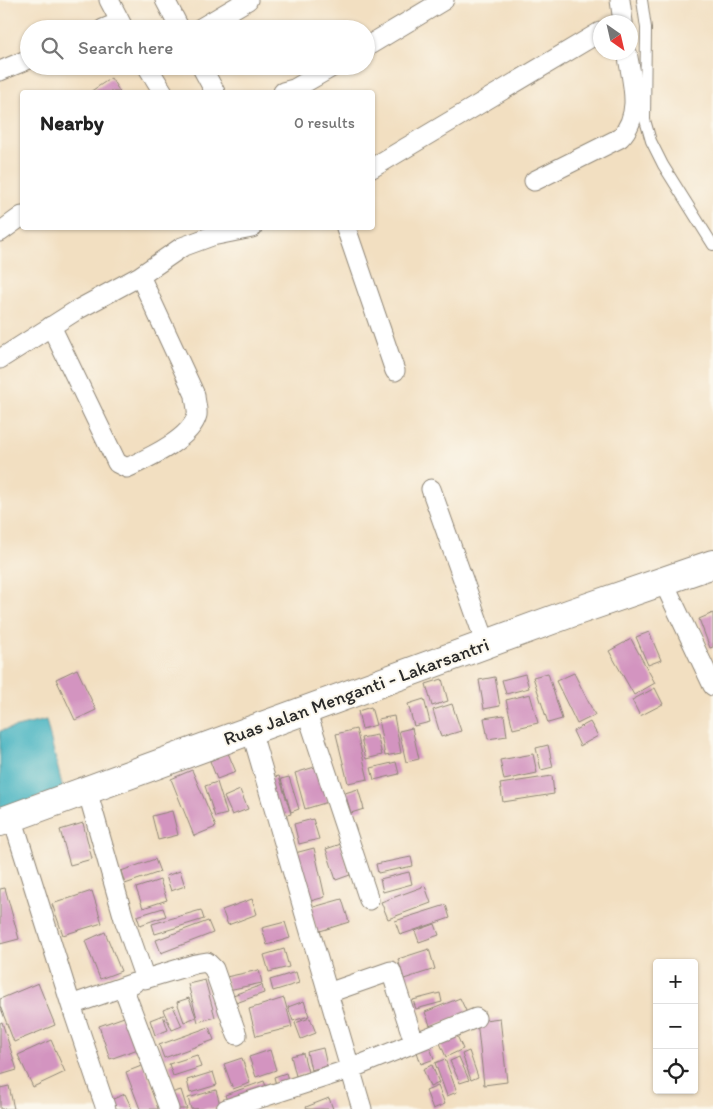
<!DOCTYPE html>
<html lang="en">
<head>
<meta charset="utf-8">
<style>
  :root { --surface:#fff; --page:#f6f6f6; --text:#222; --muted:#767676; --line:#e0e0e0 }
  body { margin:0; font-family:Itim,sans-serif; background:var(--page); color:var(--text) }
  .controls { position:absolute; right:15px; bottom:15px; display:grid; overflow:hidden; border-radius:5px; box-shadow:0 1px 4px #0004 }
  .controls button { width:45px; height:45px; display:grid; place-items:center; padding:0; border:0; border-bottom:1px solid var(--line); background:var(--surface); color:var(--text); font:25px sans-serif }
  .compass { position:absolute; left:593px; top:15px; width:45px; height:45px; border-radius:50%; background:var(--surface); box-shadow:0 1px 4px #0004; rotate:146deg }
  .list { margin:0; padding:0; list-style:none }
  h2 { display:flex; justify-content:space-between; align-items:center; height:65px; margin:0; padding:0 20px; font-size:21px }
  h2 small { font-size:16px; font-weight:400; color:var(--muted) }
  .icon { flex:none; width:28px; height:28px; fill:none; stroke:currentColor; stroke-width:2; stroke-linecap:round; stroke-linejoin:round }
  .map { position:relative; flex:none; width:713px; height:1109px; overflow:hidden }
  .search { position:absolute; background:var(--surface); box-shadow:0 1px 4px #0004; left:20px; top:20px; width:355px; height:55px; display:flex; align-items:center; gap:12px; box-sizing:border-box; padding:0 18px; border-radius:28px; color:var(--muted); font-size:19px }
  .panel { position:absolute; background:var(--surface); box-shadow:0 1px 4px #0004; left:20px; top:90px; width:355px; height:140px; border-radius:5px }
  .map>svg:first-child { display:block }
  .water { fill:#46b4c1; stroke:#387076 }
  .building { fill:#d394c0 }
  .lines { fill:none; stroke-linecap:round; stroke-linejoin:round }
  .lane-casing { stroke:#8e8576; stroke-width:12 }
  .street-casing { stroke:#8e8576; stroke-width:21 }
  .secondary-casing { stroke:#8e8576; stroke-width:30 }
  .lane { stroke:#fff; stroke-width:10 }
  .street { stroke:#fff; stroke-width:19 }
  .secondary { stroke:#fff; stroke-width:28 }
  .labels { text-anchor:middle; stroke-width:4; stroke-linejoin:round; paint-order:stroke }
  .street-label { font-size:19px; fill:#2b2b2b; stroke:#fbf7ec }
</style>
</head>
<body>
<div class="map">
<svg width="713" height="1109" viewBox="0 0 713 1109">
  <rect width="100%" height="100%" fill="#fbf7ec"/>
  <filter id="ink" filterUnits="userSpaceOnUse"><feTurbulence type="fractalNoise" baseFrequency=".02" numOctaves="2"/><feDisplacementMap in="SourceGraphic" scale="10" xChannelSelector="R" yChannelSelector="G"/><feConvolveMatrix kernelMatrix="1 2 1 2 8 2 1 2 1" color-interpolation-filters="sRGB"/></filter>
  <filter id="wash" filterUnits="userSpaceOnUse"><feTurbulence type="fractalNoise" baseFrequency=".0096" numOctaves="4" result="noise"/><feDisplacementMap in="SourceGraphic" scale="20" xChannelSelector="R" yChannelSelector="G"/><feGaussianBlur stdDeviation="1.12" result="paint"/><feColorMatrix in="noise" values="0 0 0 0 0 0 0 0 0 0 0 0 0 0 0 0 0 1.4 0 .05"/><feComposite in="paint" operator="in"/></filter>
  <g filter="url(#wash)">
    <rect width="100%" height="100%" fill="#f2dfc1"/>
    <path class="water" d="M46,720L63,789L0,810V731Z"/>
    <g id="blocks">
      <path class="building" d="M111,78L120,92H90Z
        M713,613V647L710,648L699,619Z
        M649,632L661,660L648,665L636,637Z
        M631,639L655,683L634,695L609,651Z
        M77,669L96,710L75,720L56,679Z
        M548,673L562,719L548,723L533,677Z
        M574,673L595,715L577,724L556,681Z
        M525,674L529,688L506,694L502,680Z
        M495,677L500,706L484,709L479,680Z
        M442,679L448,701L432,706L426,684Z
        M655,688L663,704L640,716L632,700Z
        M530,694L538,723L513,729L506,700Z
        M424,699L430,722L414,726L408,704Z
        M452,704L461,731L441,737L433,710Z
        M371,707L376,725L362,729L358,711Z
        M504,715L507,736L488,739L484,718Z
        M394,716L401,753L385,756L378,719Z
        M590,722L598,736L580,746L573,731Z
        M412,728L419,759L406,762L399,731Z
        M356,729L368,779L348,783L336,734Z
        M377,735L382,755L366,759L361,738Z
        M548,745L553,767L541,770L536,748Z
        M228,753L236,772L217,779L210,761Z
        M533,754L537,773L504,780L500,760Z
        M396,762L399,774L374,780L371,768Z
        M318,766L328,802L305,809L295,773Z
        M192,770L216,827L194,836L171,779Z
        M279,776L291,814L279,817L267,779Z
        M552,776L554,794L503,802L500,784Z
        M289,777L299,809L291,812L281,779Z
        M217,782L227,814L215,817L205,786Z
        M358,789L364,809L351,813L345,793Z
        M240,790L248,809L232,815L224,797Z
        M172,811L178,835L158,840L152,816Z
        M313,819L319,839L299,844L294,824Z
        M83,823L92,859L70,865L60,830Z
        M341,844L350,875L336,880L326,849Z
        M314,848L325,897L307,902L295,853Z
        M411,857L413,866L378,873L376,864Z
        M155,859L160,872L125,884L121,871Z
        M180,871L185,886L171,891L166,876Z
        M409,872L412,884L383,892L380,879Z
        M160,880L167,900L143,908L136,888Z
        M425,886L431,903L388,919L381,902Z
        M5,888L19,939L0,944V889Z
        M92,891L102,923L63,935L52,904Z
        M252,899L257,914L228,925L222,910Z
        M342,899L349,922L317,932L310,908Z
        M446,905L450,918L400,935L395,921Z
        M163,908L166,916L140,925L137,916Z
        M201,910L204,919L155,934L152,924Z
        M208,921L213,933L161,953L156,940Z
        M285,922L290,938L267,945L262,928Z
        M435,924L439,935L419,942L415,931Z
        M105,932L121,971L100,979L85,941Z
        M284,949L289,967L269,972L264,955Z
        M429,949L435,969L404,979L398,959Z
        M259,970L262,983L228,990L226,977Z
        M296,972L299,983L273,991L270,980Z
        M205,980L215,1017L198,1022L188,984Z
        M38,983L55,1025L14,1042L0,1006V999Z
        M262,985L264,993L236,1003L233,995Z
        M440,993L442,1002L416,1009L413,1000Z
        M189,998L196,1017L184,1022L177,1002Z
        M284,998L292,1027L256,1036L249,1009Z
        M460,998L467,1013L431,1028L425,1012Z
        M304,1001L309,1016L293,1021L288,1007Z
        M173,1006L182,1026L172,1030L163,1010Z
        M163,1015L168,1030L155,1035L150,1020Z
        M127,1016L138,1049L110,1059L99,1026Z
        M310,1018L316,1033L301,1039L295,1023Z
        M500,1018L507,1082L484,1085L477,1021Z
        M2,1022L17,1070L0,1075V1023Z
        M209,1027L214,1040L164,1058L159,1045Z
        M454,1029L463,1049L446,1057L437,1036Z
        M51,1040L65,1072L33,1087L18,1055Z
        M429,1044L434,1059L421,1064L416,1049Z
        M323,1048L327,1066L311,1070L307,1052Z
        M270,1050L276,1070L256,1077L249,1057Z
        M469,1051L478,1077L471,1080L462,1054Z
        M303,1053L308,1072L296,1076L291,1056Z
        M197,1055L201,1067L173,1076L169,1064Z
        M459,1057L469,1080L460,1083L450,1061Z
        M242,1058L250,1083L233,1089L224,1064Z
        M445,1059L457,1092L447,1096L435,1063Z
        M144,1065L160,1109H140L126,1072Z
        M432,1065L439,1083L430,1087L423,1069Z
        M213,1072L217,1085L190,1093L187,1080Z
        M286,1073L290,1086L277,1089L274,1077Z
        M264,1081L268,1092L229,1106L225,1095Z
        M9,1086L14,1109H0V1088Z
        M438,1086L445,1104L433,1109L426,1091Z
        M181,1090L187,1109H173L168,1094Z
        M216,1090L221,1108L191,1109L188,1098Z
        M125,1094L132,1109H109L106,1102Z
        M329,1098L333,1109H307L306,1107Z"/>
    </g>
  </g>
  <g filter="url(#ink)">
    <use href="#blocks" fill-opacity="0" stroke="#8e8576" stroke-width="1"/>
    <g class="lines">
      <g class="lane-casing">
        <path id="lane" d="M642,0L646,28L645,120L651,141L663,165L713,245"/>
      </g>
      <g class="street-casing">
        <path id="street" d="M109,0L124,29
          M165,0L180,29
          M620,0L623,22
          M103,29L120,22
          M199,29L248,0
          M366,47L444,0
          M147,66L163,92
          M201,66L215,92
          M0,71L29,59
          M283,92L294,89L334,66
          M372,168L600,32
          M534,181L620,138C643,114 632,82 627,52
          M346,228L395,371
          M0,232L22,216
          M51,326L117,463L127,468C148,458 191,439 197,415C198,409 195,401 195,395L140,276
          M0,359L77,310L140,276L182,247L212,236L252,228
          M431,489L486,644
          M663,581L713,686
          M306,710L369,900
          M251,730L362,1109
          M87,790L124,919L145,979L195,964L207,962L214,969L237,1035
          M12,817L71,1005L106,1109
          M123,987L169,1109
          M328,993L391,971L414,1042
          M71,1005L134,983
          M226,1109L350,1069L476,1018"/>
      </g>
      <g class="secondary-casing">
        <path id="secondary" d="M0,822L571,613L713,564"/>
      </g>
      <use href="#lane" class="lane"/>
      <use href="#street" class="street"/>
      <use href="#secondary" class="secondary"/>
    </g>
  </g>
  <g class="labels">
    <g class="street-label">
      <text transform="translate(356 691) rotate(-20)" y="7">Ruas Jalan Menganti - Lakarsantri</text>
    </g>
  </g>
</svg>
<div class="controls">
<button>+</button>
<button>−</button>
<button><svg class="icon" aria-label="locate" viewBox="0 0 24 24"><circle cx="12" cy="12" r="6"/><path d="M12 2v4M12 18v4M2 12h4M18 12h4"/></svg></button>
</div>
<svg class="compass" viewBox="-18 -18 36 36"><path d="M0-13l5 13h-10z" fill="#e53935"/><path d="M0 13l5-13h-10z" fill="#767676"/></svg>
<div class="search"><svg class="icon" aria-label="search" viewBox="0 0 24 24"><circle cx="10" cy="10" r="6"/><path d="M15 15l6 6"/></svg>Search here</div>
<section class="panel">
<h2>Nearby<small>0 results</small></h2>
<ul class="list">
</ul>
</section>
</div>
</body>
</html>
